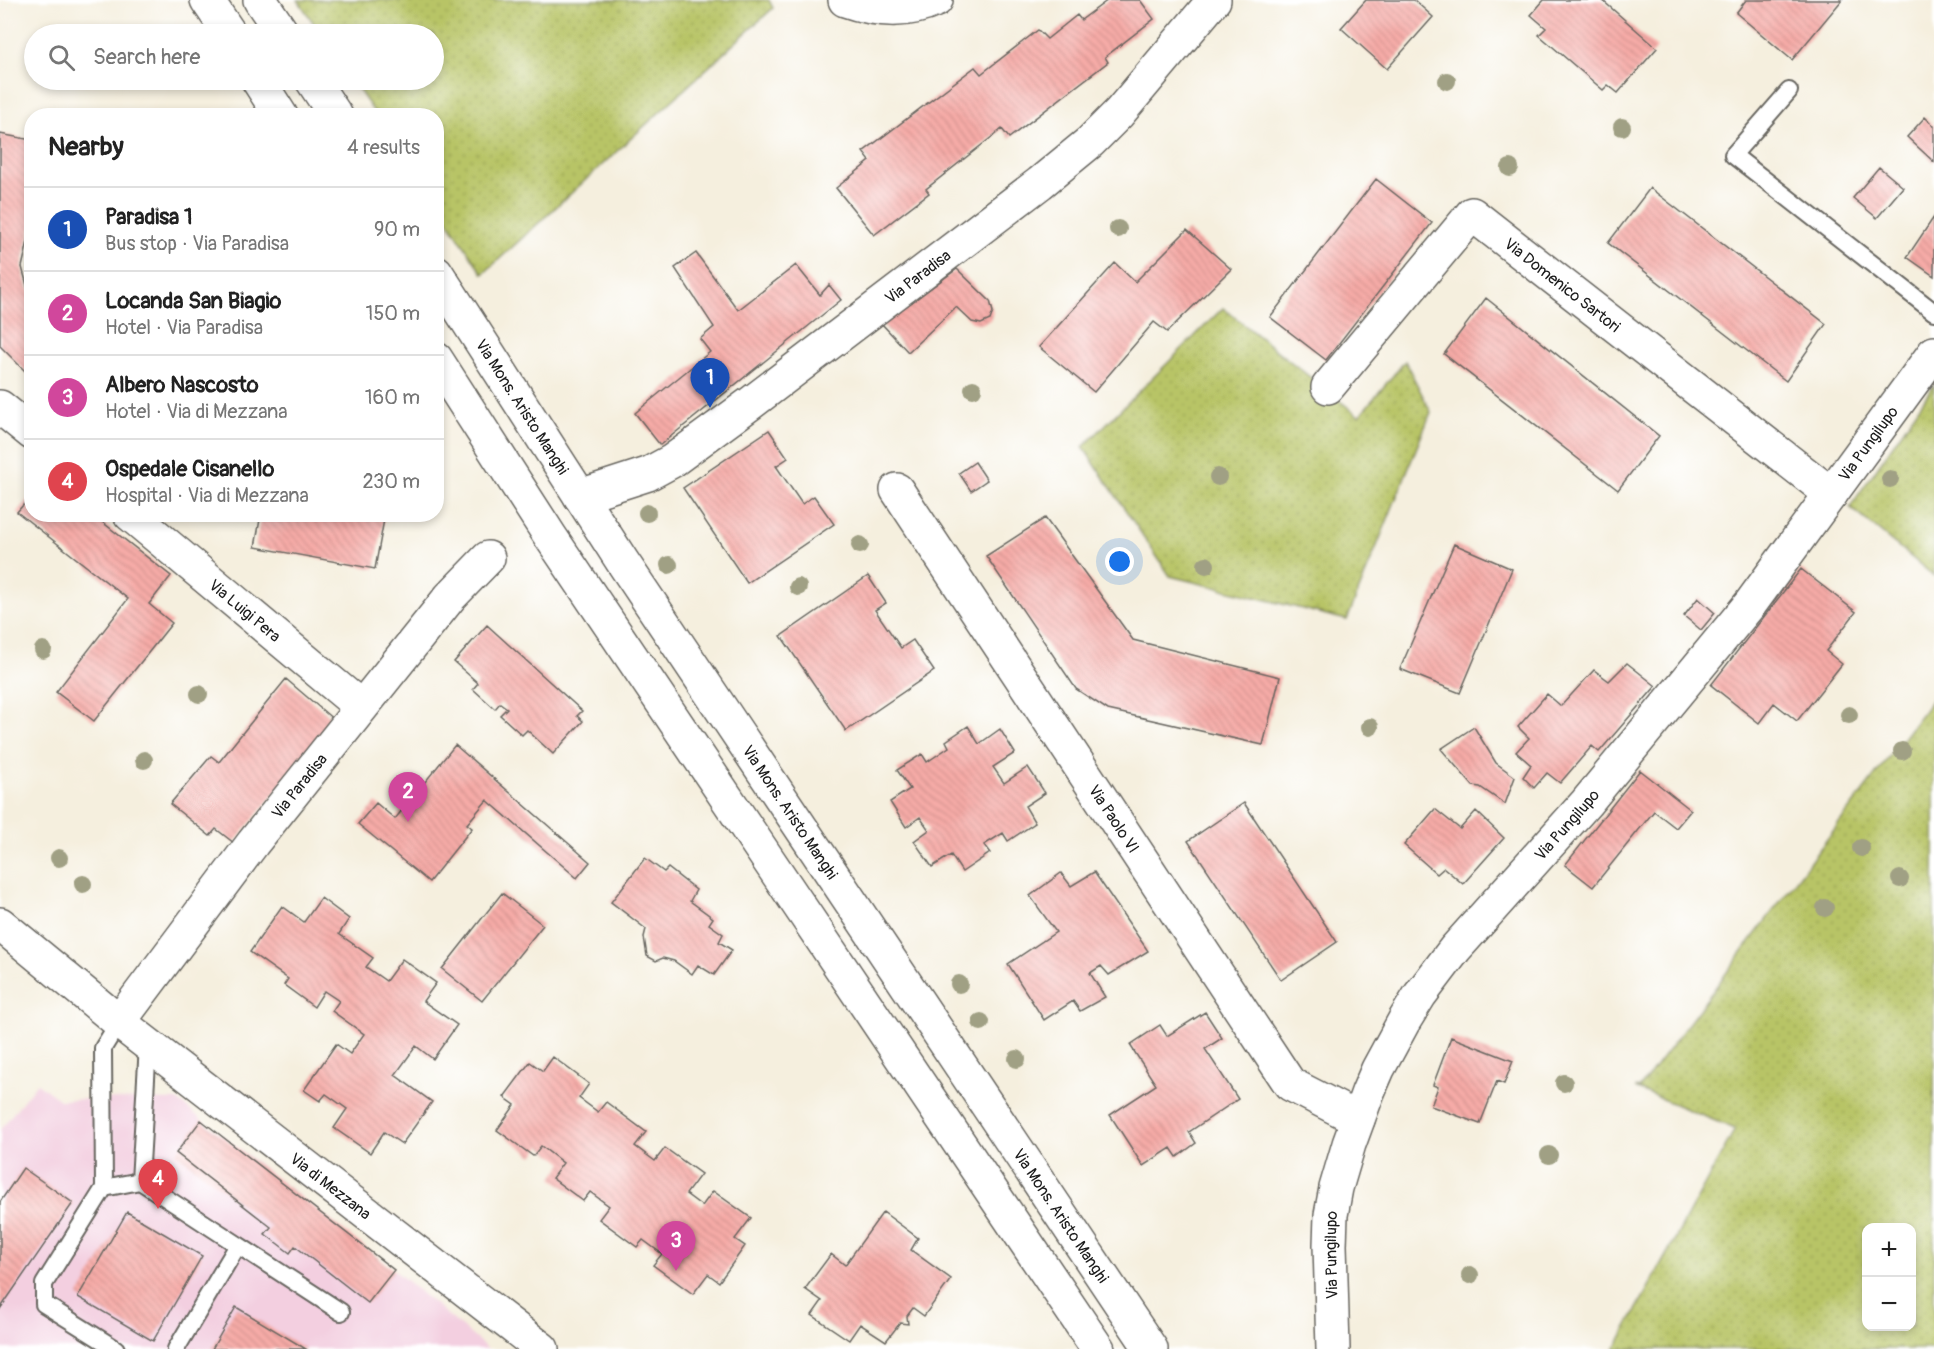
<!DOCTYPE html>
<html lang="en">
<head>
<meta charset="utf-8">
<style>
  :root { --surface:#fff; --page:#f6f6f6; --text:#222; --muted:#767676; --line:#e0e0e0; --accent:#7c3aed }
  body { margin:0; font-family:Pangolin,sans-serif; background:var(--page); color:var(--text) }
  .controls { position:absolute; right:18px; bottom:18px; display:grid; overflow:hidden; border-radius:12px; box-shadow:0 3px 9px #0003 }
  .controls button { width:54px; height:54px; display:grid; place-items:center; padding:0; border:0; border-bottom:2px solid var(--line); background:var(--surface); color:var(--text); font:30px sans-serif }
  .you { position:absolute; left:1120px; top:562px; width:21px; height:21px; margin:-15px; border:4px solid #fff; border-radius:50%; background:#1a73e8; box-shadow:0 0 0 9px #1a73e833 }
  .badge { display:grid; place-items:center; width:39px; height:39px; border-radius:50%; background:var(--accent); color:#fff; font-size:20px; font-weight:700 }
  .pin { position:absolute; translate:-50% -50px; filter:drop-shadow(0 2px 3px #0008) }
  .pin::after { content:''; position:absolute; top:32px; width:21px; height:18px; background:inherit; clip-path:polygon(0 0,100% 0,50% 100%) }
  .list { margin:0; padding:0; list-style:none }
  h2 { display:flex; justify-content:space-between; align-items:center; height:78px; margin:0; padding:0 24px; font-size:26px }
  h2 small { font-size:20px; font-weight:400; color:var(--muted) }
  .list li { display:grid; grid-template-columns:39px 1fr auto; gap:18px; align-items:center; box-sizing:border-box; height:84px; padding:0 24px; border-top:2px solid var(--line) }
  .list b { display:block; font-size:22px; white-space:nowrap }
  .list p { margin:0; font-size:20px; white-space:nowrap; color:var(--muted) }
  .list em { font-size:20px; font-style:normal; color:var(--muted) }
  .icon { flex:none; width:33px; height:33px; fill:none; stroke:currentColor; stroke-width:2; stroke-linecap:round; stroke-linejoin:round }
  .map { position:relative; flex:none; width:1934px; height:1349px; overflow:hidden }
  .search { position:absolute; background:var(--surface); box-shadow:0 3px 9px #0003; left:24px; top:24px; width:420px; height:66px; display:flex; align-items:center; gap:15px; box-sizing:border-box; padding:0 21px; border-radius:33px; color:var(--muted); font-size:22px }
  .panel { position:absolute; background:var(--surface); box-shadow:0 3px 9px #0003; left:24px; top:108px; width:420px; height:414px; border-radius:24px }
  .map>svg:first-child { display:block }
  .built { fill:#f3cfe0 }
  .grass { fill:url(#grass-dots); stroke:#6a7041; stroke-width:1.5; fill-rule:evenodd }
  .building { fill:url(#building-back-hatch) }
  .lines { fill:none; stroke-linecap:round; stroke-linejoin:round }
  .lane-casing { stroke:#686660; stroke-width:20 }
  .street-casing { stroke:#686660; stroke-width:36 }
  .secondary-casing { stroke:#686660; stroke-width:36 }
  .lane { stroke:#fff; stroke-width:16 }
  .street { stroke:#fff; stroke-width:33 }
  .secondary { stroke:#fff; stroke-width:33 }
  .tree { fill:#a0a084 }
  .labels { text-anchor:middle; stroke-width:5; stroke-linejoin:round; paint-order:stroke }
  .street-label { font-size:16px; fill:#1c1c1c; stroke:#fff }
</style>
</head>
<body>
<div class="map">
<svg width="1934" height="1349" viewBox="0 0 1934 1349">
  <defs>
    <pattern id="grass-dots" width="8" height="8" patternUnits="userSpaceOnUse" patternTransform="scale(1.5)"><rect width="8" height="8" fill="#b8c466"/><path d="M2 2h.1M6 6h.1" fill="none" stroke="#9ea858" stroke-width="1.8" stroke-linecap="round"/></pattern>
    <pattern id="building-back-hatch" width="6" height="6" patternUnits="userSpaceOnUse" patternTransform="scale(1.5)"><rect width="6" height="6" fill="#f6aba7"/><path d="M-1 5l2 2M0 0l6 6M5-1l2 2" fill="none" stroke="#d2938f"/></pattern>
  </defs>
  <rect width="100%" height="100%" fill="#fff"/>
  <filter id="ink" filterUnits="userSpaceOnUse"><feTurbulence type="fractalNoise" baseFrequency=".0167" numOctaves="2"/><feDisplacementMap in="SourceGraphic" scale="12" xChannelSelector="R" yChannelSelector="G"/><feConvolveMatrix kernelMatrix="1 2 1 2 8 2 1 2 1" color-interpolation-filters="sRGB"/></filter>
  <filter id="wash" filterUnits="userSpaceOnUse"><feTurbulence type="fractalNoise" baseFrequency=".008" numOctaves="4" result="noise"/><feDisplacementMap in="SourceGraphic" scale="24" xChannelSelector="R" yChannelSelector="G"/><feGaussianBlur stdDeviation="1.35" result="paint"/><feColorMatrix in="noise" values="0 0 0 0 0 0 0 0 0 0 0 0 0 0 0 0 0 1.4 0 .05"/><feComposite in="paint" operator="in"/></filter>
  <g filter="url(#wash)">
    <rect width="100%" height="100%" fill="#f5efde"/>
    <path class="built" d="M37,1083L60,1100L90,1099L177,1100L394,1270L488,1349H0V1130Z"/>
    <path class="grass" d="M298,0H769L773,8L483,274L437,205L436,116L376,115L352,80H434V34H321Z
      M1223,308L1359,416L1405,361L1431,412L1347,620L1170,576L1083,447Z
      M1934,385V576L1850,507Z
      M1934,697V1349H1615L1735,1129L1635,1088L1639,1089ZM1866,1228H1912V1326H1866Z"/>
    <g id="blocks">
      <path class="building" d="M1108,0H1140L1154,19L1105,57L1108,62L1009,138L1002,129L926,189L929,193L874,235L836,188L870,161L863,152L975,67L981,74L1038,30L1047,39L1077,15L1081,20Z
        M1366,0H1414L1433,17L1387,69L1341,28Z
        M1544,0H1602L1657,48L1618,93L1608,85L1603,90L1539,35L1546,28L1531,15Z
        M1746,0H1842L1792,60L1736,13Z
        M1925,117L1934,126V162L1907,137Z
        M0,134L32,140V225L22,267L28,289L32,292V378L0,346Z
        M1879,167L1903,187L1877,218L1853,198Z
        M1376,179L1432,223L1326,360L1270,317Z
        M1650,188L1826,324L1786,381L1608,243Z
        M1934,217V276L1907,257Z
        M1187,230L1231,269L1167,332L1154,322L1094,392L1039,347L1115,263L1135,282Z
        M696,253L738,310L796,265L820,295L829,285L841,300L660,445L635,413L710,352L700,339L714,327L675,268Z
        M957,269L990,301L993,312L990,320L981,324L972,322L956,307L908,352L882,324Z
        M1486,298L1659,436L1618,490L1444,354Z
        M769,430L788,458L776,466L802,504L814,496L834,524L747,583L683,488Z
        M975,462L987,480L971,491L959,473Z
        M32,495V514H92L171,576L149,604L172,623L94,721L56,692L128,599L17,512Z
        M261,514H385L375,569L255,547Z
        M1045,518L1133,640L1280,677L1263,745L1108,710L1076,689L986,556Z
        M1454,544L1512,569L1460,693L1400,669Z
        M1801,569L1856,612L1826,651L1842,664L1797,721L1774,703L1759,723L1711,685Z
        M868,576L886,603L875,610L901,648L913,640L934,671L846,731L781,636Z
        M1698,598L1715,613L1701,630L1684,616Z
        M487,625L582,711L577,716L583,721L553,754L527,730L522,735L500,715L507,708L500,703L495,709L473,689L478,683L454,662Z
        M1627,663L1656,686L1599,752L1592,746L1560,783L1547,773L1534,788L1523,777L1531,765L1516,752L1529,738L1518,727L1547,694L1561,706L1594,670L1609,681Z
        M286,679L334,720L234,843L216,829L210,836L170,804L211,756L219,762Z
        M968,726L979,744L1000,729L1015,753L993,767L1004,783L1028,767L1045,793L1025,806L1035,823L1008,841L1003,833L984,845L990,853L962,872L951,855L932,867L914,841L929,830L920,817L906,827L890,802L910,789L897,770L922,754L927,762L949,747L946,741Z
        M1474,727L1496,763L1515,777L1505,804L1480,787L1473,786L1441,749Z
        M455,745L590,862L577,878L487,800L467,824L472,828L429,882L358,824L376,803L395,819Z
        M1640,770L1691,810L1676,828L1654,811L1593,887L1565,865Z
        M1244,803L1337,942L1281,980L1188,841Z
        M1435,809L1460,829L1476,811L1504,838L1463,884L1444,868L1437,874L1404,845Z
        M645,858L664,872L668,868L696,890L690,901L713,918L709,924L723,934L719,942L732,950L714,975L698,965L692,974L674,961L663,958L656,961L647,956L644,937L646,929L611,902Z
        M1094,872L1148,951L1109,975L1101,966L1090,973L1105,997L1080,1011L1073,1001L1044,1020L1008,964L1056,932L1030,896L1061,873L1071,886Z
        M502,893L543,925L482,1001L442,969Z
        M321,898L349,919L339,934L373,958L366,967L386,981L402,959L436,983L423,1001L457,1025L433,1059L416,1046L395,1075L432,1102L402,1144L384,1132L370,1153L334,1128L347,1109L326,1094L320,1101L304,1090L336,1044L350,1054L364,1034L332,1011L339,1001L324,991L314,1007L284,985L288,979L250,952L282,906L304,922Z
        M1205,1012L1222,1038L1205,1049L1238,1099L1189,1132L1196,1143L1177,1157L1171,1148L1143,1166L1110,1115L1156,1085L1130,1045L1160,1025L1167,1036Z
        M1451,1037L1513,1061L1504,1084L1497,1081L1480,1124L1431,1106L1438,1087L1433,1085Z
        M553,1057L589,1084L579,1098L598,1112L606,1102L646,1132L635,1146L655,1161L665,1148L701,1174L686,1194L702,1206L713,1191L751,1218L735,1239L745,1246L719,1282L708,1274L693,1294L653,1265L662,1254L643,1240L637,1247L599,1219L609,1206L590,1192L583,1201L552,1178L563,1163L541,1146L533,1156L497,1130L515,1105L504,1097L530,1062L543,1071Z
        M201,1120L394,1270L368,1303L295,1246L290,1253L265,1234L271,1227L176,1153Z
        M23,1168L73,1203L0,1309V1202Z
        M127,1212L202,1256L153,1341L78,1297Z
        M883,1212L918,1238L911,1250L951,1279L924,1316L913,1308L907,1316L908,1324L900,1323L886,1341L860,1324L849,1340L812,1315L822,1301L805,1289L831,1254L845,1265Z
        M236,1307L306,1349H212Z"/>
    </g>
  </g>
  <g filter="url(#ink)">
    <use href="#blocks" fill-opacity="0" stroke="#686660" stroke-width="1.5"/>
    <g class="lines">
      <g class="lane-casing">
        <path id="lane" d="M1789,91L1733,155L1934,312
          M140,1181L148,1045
          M104,1188L140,1181L238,1245L176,1349
          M238,1245L341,1312
          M116,1349L44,1304V1284L104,1188L103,1048L119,1022"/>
      </g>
      <g class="street-casing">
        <g id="street">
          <path d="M845,0C876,11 906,14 936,0"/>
          <path id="s1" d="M1328,387L1472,214L1831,494"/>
          <path d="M0,407L32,433"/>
          <path id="s2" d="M897,490L1290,1084L1358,1119"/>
          <path id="s3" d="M580,496L648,474L672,461L751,403L1040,183L1090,142L1119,113L1214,0"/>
          <path id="s4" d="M130,514L361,707"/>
          <path id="s5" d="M0,924L119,1022L542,1349"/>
          <path id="s6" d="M119,1022L253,843L450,597L488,558"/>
          <path id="s7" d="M1333,1349L1330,1245L1331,1215L1336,1188L1349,1144L1368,1092L1378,1069L1404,1021L1420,995L1455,949L1586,803L1751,603L1934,353"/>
        </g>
      </g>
      <g class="secondary-casing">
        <g id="secondary">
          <path d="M207,0L230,34"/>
          <path d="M260,0L283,34"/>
          <path d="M258,80L281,116"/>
          <path d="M312,80L336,116"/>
          <path id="s8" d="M436,272L622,561L1151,1349"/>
          <path d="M436,359L550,536L1098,1349"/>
        </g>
      </g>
      <use href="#lane" class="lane"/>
      <use href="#street" class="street"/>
      <use href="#secondary" class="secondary"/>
    </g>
    <g class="tree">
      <circle cx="1447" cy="81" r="9"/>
      <circle cx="1622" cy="127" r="9"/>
      <circle cx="1510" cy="168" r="9"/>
      <circle cx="1118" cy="229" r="9"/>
      <circle cx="973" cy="389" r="9"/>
      <circle cx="1218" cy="477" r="9"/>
      <circle cx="1890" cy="479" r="9"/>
      <circle cx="647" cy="513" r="9"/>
      <circle cx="860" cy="545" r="9"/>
      <circle cx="669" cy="565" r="9"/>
      <circle cx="1206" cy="565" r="9"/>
      <circle cx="798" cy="587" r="9"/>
      <circle cx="43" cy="650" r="9"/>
      <circle cx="199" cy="694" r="9"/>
      <circle cx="1849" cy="715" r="9"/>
      <circle cx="1370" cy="727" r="9"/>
      <circle cx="1902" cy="751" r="9"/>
      <circle cx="144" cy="760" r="9"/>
      <circle cx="1861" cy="848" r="9"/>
      <circle cx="59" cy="858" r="9"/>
      <circle cx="1900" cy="879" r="9"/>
      <circle cx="83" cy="884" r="9"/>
      <circle cx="1825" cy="908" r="9"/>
      <circle cx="959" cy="984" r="9"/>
      <circle cx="981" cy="1022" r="9"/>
      <circle cx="1017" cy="1059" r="9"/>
      <circle cx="1564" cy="1083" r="9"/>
      <circle cx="1549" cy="1155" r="9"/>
      <circle cx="1470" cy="1275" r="9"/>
    </g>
  </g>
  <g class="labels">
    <g class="street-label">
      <text dy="6" stroke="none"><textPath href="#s3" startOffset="406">Via Paradisa</textPath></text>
      <text dy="6" stroke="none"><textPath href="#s1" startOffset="340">Via Domenico Sartori</textPath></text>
      <text dy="6" stroke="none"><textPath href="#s8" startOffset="160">Via Mons. Aristo Manghi</textPath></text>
      <text dy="6" stroke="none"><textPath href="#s7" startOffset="1084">Via Pungilupo</textPath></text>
      <text dy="6" stroke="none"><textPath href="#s4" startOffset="150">Via Luigi Pera</textPath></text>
      <text dy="6" stroke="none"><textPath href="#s6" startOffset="297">Via Paradisa</textPath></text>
      <text dy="6" stroke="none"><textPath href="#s8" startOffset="646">Via Mons. Aristo Manghi</textPath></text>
      <text dy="6" stroke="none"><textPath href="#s2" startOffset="394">Via Paolo VI</textPath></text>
      <text dy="6" stroke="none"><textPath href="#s7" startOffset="598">Via Pungilupo</textPath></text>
      <text dy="6" stroke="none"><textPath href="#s5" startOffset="422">Via di Mezzana</textPath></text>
      <text dy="6" stroke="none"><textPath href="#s8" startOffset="1132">Via Mons. Aristo Manghi</textPath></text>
      <text dy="6" stroke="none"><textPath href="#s7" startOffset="94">Via Pungilupo</textPath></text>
    </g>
  </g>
</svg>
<div class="controls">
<button>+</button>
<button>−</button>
</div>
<div class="you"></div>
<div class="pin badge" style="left:710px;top:408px;background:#1a4fb4">1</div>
<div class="pin badge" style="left:408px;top:822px;background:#d1479c">2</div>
<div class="pin badge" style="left:676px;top:1271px;background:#d1479c">3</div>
<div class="pin badge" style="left:158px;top:1209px;background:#e0444e">4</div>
<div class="search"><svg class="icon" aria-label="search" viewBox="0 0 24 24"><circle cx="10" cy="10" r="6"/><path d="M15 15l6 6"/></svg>Search here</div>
<section class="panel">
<h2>Nearby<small>4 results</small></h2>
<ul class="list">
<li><span class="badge" style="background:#1a4fb4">1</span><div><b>Paradisa 1</b><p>Bus stop · Via Paradisa</p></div><em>90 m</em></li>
<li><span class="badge" style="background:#d1479c">2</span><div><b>Locanda San Biagio</b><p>Hotel · Via Paradisa</p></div><em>150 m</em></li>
<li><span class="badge" style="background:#d1479c">3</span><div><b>Albero Nascosto</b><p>Hotel · Via di Mezzana</p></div><em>160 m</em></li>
<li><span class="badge" style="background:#e0444e">4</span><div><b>Ospedale Cisanello</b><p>Hospital · Via di Mezzana</p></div><em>230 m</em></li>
</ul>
</section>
</div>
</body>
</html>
